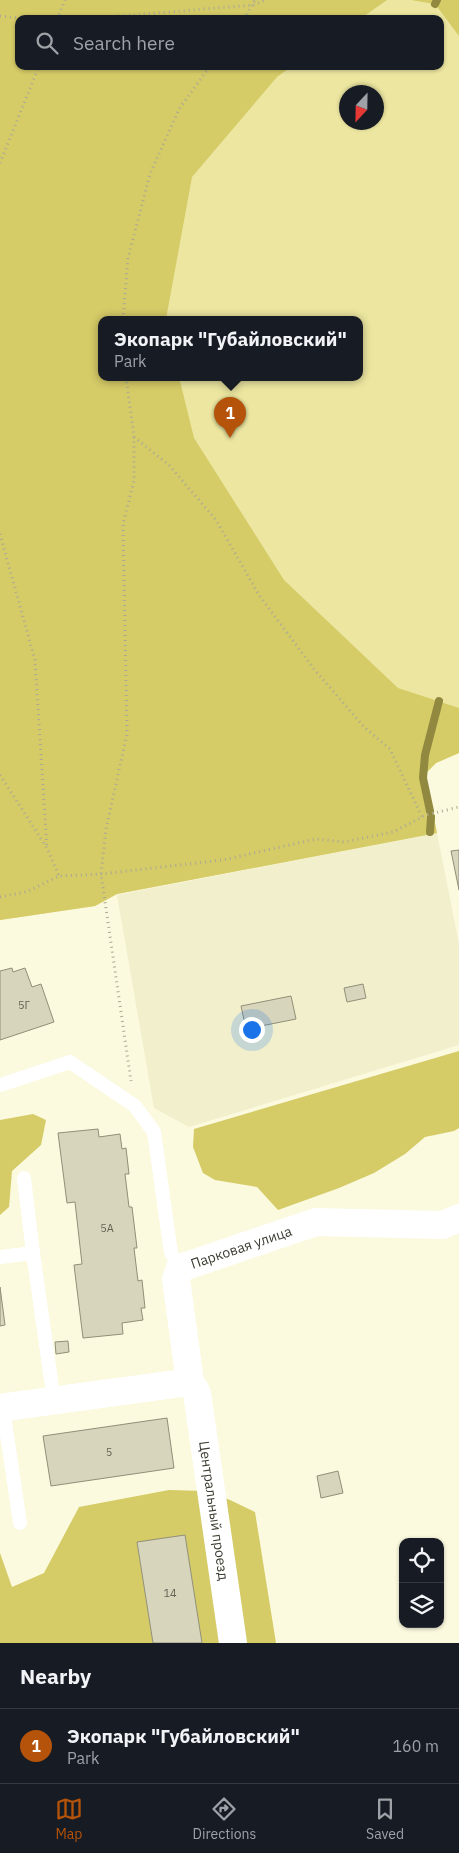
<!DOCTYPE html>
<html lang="en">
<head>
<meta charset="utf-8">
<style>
  :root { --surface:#171b24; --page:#242831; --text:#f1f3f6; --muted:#9ea1a6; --line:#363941; --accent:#b45309 }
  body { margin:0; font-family:"IBM Plex Sans",sans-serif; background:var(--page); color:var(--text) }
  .controls { position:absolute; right:15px; bottom:15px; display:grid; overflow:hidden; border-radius:10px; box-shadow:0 1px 4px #0004 }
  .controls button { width:45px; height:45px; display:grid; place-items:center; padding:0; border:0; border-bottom:1px solid var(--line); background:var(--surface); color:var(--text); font:25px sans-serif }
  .compass { position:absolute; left:339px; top:85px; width:45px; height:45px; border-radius:50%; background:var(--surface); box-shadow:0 1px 4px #0004; rotate:202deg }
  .you { position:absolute; left:251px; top:1029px; width:18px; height:18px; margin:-12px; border:4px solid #fff; border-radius:50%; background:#1a73e8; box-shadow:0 0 0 8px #1a73e833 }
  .badge { display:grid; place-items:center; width:32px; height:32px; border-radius:50%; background:var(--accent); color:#fff; font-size:16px; font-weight:700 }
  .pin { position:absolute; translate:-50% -41px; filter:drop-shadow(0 1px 2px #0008) }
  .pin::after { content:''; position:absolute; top:26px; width:18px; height:15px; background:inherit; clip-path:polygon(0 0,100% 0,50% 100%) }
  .popup { position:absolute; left:98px; top:316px; width:265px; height:65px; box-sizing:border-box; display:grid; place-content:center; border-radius:10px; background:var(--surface); filter:drop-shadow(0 1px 4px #0005); font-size:16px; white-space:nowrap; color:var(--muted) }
  .popup b { font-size:19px; color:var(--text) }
  .popup::after { content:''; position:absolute; left:50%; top:100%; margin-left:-10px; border:10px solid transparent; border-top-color:var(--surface) }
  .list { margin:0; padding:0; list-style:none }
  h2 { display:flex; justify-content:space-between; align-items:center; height:65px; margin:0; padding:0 20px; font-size:21px }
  h2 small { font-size:16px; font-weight:400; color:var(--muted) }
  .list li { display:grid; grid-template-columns:32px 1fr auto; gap:15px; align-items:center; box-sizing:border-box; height:75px; padding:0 20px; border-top:1px solid var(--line) }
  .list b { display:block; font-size:19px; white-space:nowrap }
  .list p { margin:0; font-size:16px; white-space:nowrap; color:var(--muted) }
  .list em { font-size:16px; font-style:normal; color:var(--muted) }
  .icon { flex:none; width:28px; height:28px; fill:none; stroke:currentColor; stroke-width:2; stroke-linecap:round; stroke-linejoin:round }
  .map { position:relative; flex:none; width:459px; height:1643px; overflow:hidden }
  .search { position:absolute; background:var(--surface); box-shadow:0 1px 4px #0004; left:15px; right:15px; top:15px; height:55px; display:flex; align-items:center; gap:12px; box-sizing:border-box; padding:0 18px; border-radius:10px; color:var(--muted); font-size:19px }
  .sheet { height:140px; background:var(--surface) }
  nav { display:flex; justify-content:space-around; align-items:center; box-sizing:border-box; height:70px; border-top:1px solid var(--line); background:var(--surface); font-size:14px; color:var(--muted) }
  nav a { display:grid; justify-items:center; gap:2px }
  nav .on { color:var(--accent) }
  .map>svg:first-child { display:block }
  .built { fill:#f2efcd }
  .green { fill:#ece6a0; fill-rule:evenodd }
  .forest { fill:#d5cb67 }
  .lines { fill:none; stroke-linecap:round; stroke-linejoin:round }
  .stream { stroke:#91893f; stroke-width:8 }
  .building { fill:#d7d5bb; stroke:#918f77 }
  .path { stroke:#aba995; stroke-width:3; stroke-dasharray:1 4; stroke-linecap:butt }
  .service { stroke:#fff; stroke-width:14 }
  .minor { stroke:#fff; stroke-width:28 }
  .labels { text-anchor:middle; stroke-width:4; stroke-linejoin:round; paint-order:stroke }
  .number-label { font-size:11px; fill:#646354 }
  .street-label { font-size:14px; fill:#3e3d32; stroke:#fff }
</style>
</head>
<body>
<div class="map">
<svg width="459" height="1643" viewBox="0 0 459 1643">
  <rect width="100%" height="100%" fill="#fbf9de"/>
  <path class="built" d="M437,833L459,944V1045L189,1127L154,1108L117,895Z"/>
  <path class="green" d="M0,0H459V753L436,763L425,774L437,833L117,894L95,906L0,920ZM19,19H440V66H19ZM346,92H376V122H346ZM101,319H359V377H101Z"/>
  <path class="forest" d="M0,0H387L360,19H19V66H292L277,77L192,177L166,319H101V377H179L194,438L284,580L398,688L459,708V753L436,763L425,774L437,833L117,894L95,906L0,920Z
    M411,0H459V36L435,4Z
    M459,1051V1128L454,1131L425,1137L405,1154L374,1173L339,1188L278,1210L257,1187L215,1180L203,1173L193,1147L194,1129Z
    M33,1114L46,1120L41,1145L12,1171L9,1207L0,1215V1120Z
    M169,1490L205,1491L230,1500L255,1512L276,1643H202L185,1535L137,1543L153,1643H0V1553L12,1587L44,1573L79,1507Z"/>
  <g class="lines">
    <path class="stream" d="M435,4L437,0
      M430,811L423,778L425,755L439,701
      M430,832L431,817"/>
  </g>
  <path class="building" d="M459,850V890L451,851Z
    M12,968L13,972L25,968L32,987L41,984L54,1022L0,1040V971Z
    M363,984L366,998L347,1002L344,988Z
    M291,996L296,1019L246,1029L241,1006Z
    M98,1129L99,1137L120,1134L122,1149L126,1148L129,1174H125L129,1207H132L137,1248H134L138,1281L142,1280L145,1308H141L143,1320L122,1323L123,1334L83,1338L74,1265L82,1264L75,1202L67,1203L58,1133Z
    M0,1287L5,1325L0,1326Z
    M68,1341L69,1352L56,1354L55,1342Z
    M167,1418L174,1468L51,1486L43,1436Z
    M338,1471L343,1493L321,1498L317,1476Z
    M185,1535L202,1643H153L137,1542Z"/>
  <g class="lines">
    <path class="path" d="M0,16L31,19
      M57,19L65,0
      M84,19L253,5L265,0
      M244,19L255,0
      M0,163L39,66
      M123,319L128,258L150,174L179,109L210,66
      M126,377L134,436V481L123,524L127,734L106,829L101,874L131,1081
      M134,437L169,465L216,520L259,595L314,669L364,727L390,749L422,817
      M0,534L35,660L47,848
      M0,775L47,848L59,876
      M0,897L26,892L59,876L101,874L223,860L316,839L344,842L393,832L426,815L459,807"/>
    <path class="service" d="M0,1085L70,1062L135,1106L154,1132L171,1253L180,1268
      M24,1178L33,1253
      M0,1257L33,1253L54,1401
      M3,1408L20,1523"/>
    <g class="minor">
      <path id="s1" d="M190,1382L197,1393L233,1643"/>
      <path id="s2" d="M0,1408L190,1382L176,1279L180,1268L316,1222L443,1225L459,1218"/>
    </g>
  </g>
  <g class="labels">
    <g class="number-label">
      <text x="24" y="1009">5Г</text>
      <text x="107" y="1232">5А</text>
      <text x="109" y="1456">5</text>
      <text x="170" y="1597">14</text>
    </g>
    <g class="street-label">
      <text dy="5" stroke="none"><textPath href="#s2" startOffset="372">Парковая улица</textPath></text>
      <text dy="5" stroke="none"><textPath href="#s1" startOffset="132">Центральный проезд</textPath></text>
    </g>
  </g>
</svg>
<div class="controls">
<button><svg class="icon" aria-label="locate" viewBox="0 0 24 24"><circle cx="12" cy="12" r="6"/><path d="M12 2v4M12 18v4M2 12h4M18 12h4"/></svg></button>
<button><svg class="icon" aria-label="layers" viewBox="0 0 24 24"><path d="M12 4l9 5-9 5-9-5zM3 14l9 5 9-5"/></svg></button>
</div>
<svg class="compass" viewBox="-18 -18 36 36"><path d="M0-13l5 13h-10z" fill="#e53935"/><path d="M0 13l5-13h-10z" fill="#9ea1a6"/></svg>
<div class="you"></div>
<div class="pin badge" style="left:230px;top:438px">1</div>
<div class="popup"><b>Экопарк &quot;Губайловский&quot;</b>Park</div>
<div class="search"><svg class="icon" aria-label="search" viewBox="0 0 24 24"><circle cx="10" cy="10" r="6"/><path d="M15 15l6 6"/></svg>Search here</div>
</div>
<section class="sheet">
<h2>Nearby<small></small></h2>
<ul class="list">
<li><span class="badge">1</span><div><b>Экопарк &quot;Губайловский&quot;</b><p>Park</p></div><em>160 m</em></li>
</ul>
</section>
<nav>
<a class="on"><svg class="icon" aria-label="map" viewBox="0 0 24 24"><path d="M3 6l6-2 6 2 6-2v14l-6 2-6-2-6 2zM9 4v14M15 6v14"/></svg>Map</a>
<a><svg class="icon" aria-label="directions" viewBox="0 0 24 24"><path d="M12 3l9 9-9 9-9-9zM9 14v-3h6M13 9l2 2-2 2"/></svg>Directions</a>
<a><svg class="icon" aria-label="saved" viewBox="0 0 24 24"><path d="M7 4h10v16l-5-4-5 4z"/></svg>Saved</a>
</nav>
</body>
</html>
